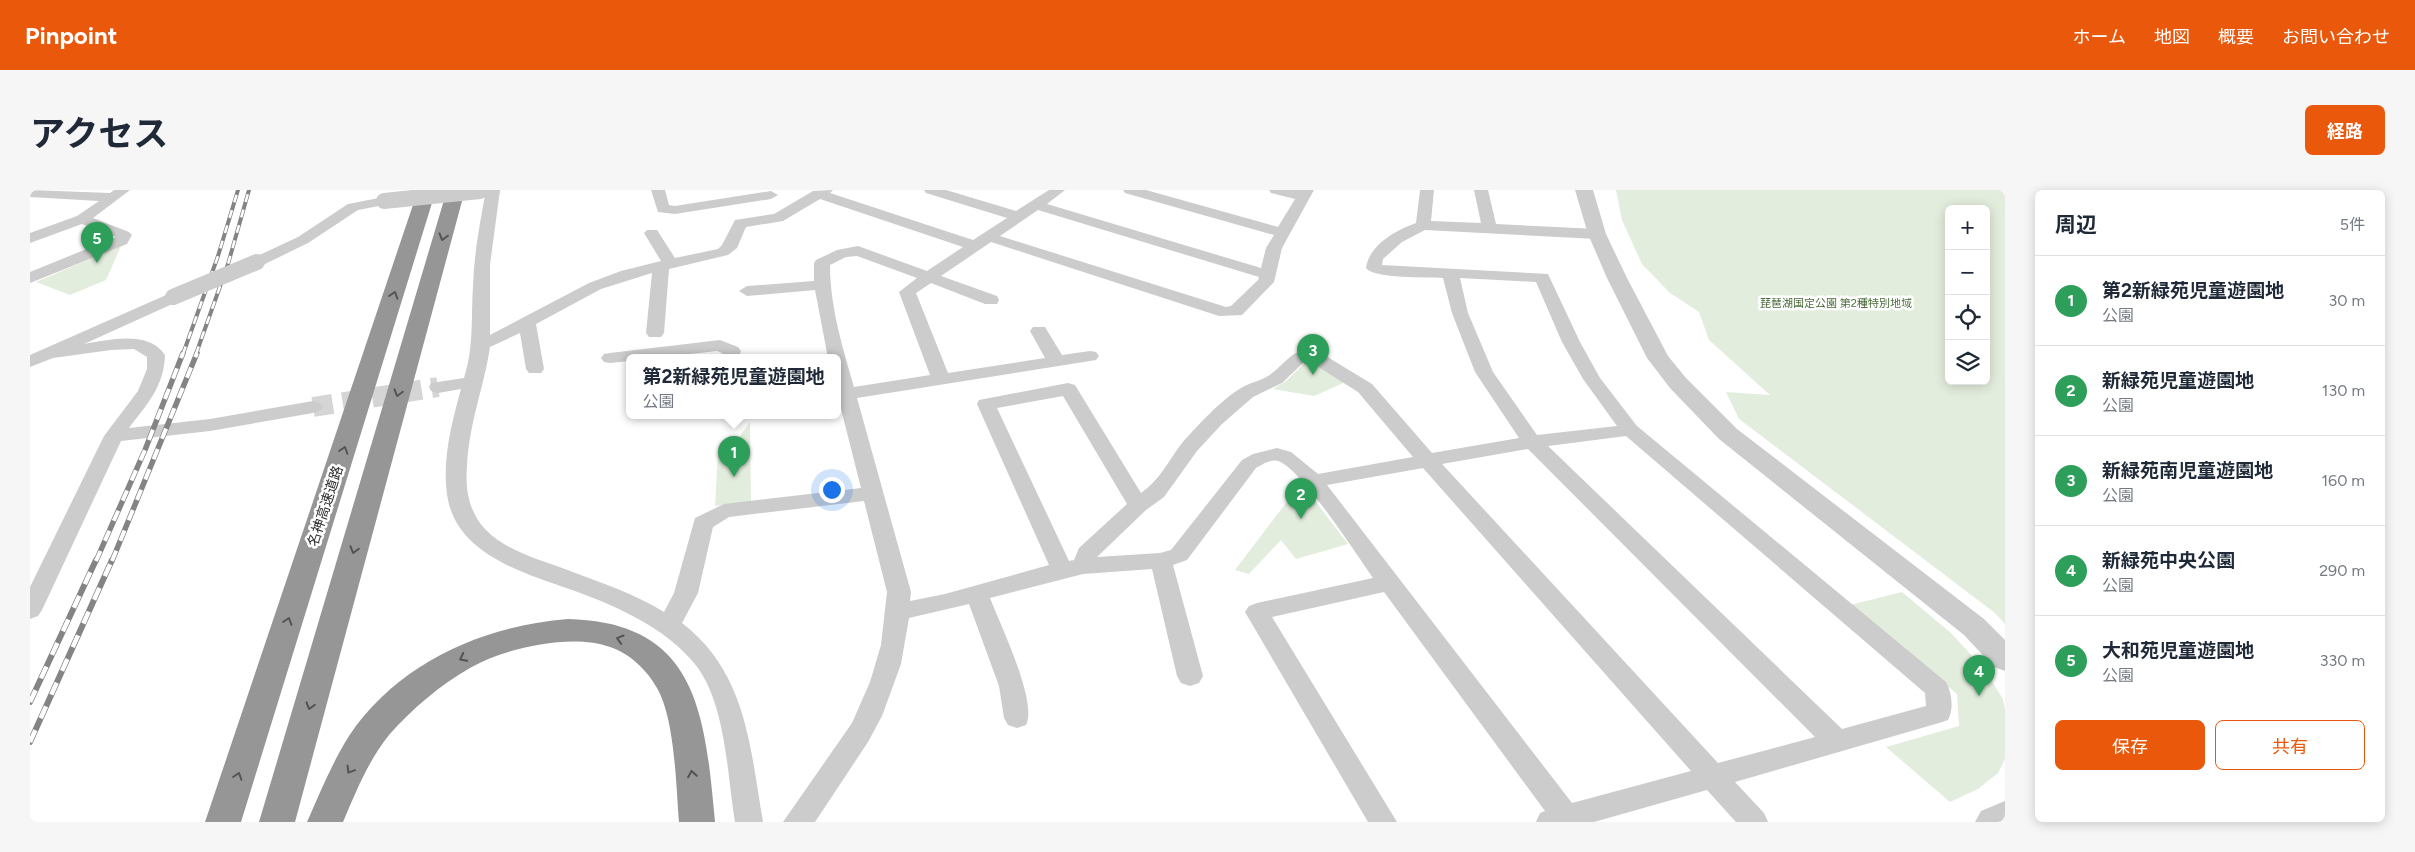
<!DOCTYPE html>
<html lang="ja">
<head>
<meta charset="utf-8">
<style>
  :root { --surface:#fff; --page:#f6f6f7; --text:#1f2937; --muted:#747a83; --line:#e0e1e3; --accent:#ea580c }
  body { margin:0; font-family:Figtree,"Noto Sans JP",sans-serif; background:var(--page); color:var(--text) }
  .controls { position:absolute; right:15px; top:15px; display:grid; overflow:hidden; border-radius:8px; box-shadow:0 2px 12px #0003 }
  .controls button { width:45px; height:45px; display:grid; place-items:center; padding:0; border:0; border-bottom:1px solid var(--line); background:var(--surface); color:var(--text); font:25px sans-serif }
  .you { position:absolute; left:801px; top:299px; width:18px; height:18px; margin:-12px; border:4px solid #fff; border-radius:50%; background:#1a73e8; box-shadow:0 0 0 8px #1a73e833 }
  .badge { display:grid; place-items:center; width:32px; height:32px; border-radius:50%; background:var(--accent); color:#fff; font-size:16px; font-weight:700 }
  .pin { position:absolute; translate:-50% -41px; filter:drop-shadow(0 1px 2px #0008) }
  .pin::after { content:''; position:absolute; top:26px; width:18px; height:15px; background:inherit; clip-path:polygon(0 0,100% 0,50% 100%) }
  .popup { position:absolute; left:596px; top:164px; width:215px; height:65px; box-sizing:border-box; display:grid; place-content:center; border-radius:8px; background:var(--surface); filter:drop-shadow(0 1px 4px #0005); font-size:16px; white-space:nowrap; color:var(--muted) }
  .popup b { font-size:19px; color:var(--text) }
  .popup::after { content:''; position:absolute; left:50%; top:100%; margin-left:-10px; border:10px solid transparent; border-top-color:var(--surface) }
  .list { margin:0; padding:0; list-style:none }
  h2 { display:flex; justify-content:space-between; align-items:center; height:65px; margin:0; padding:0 20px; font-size:21px }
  h2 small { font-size:16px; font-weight:400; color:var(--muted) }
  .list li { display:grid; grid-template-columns:32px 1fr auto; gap:15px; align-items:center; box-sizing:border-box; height:90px; padding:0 20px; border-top:1px solid var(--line) }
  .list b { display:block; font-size:19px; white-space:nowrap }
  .list p { margin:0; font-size:16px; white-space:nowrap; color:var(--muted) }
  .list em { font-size:16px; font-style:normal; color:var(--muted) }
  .actions { display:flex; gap:10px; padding:15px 20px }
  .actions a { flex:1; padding:11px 0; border:1px solid var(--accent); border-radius:8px; text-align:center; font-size:18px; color:var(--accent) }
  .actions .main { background:var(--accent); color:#fff }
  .icon { flex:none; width:28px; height:28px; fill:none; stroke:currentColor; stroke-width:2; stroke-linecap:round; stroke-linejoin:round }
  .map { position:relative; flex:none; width:1975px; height:632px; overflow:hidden; border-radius:8px }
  header { display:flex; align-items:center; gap:30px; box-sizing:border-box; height:70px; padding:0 25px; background:var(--accent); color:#fff }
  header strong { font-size:24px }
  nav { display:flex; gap:28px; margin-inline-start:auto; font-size:18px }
  .intro { display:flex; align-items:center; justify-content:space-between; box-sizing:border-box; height:120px; padding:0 30px }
  h1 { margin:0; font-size:35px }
  .button { padding:12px 22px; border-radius:8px; background:var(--accent); color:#fff; font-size:18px; font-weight:700 }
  main { display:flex; gap:30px; padding:0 30px }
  aside { flex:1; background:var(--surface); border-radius:8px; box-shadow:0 2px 12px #0003 }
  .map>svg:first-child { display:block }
  .green { fill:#e3eddd; fill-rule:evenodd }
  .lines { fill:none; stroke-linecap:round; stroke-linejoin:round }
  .minor-tunnel { stroke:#d5d5d5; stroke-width:20; stroke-dasharray:20 10; stroke-linecap:butt }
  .minor { fill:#ccc; fill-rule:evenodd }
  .tertiary { fill:#ccc; fill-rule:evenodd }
  .motorway { fill:#969696; fill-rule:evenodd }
  .rail-far2-casing { stroke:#848484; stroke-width:4 }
  .rail-far1-casing { stroke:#848484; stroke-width:5.5 }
  .rail-casing { stroke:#848484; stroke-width:6 }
  .rail-far2 { stroke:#fff; stroke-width:2.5; stroke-dasharray:8; stroke-linecap:butt }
  .rail-far1 { stroke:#fff; stroke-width:4; stroke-dasharray:11; stroke-linecap:butt }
  .rail { stroke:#fff; stroke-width:4.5; stroke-dasharray:13; stroke-linecap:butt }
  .minor-bridge { stroke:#ccc; stroke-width:16 }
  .oneway { stroke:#535353 }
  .labels { text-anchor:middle; stroke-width:5; stroke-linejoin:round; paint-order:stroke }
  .far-park-label { font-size:11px; fill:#4b6c3b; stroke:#fff }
  .street-label { font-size:14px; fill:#2f2f2f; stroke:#fff }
</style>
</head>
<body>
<header>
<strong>Pinpoint</strong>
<nav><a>ホーム</a><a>地図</a><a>概要</a><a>お問い合わせ</a></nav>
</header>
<div class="intro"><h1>アクセス</h1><a class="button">経路</a></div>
<main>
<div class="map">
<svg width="1975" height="632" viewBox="0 0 1975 632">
  <rect width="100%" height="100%" fill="#fff"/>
  <path class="green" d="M1586,0H1975V434L1965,423L1709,229L1696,202L1740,205L1679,150L1669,122L1640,103L1612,74L1592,30ZM1919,19H1956V191H1919Z
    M91,56L76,90L40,105L6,92Z
    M1279,169L1316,192L1284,206L1243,199L1256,191Z
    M720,232L721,312L685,316L688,263L700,260Z
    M1279,303L1318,354L1266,369L1251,350L1219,384L1205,380L1259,309Z
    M1872,402L1921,443L1954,479L1973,509L1975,519V569L1968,583L1948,599L1920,612L1856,557L1929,536L1927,504L1820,415Z"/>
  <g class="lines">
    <path class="minor-tunnel" d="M283,217L408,197"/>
    <path class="minor" d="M0,0L80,3L84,0H100L63,28L99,42L102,45L97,54L0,93V82L86,47L52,34L0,53V43L47,26L69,11L0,7Z
      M456,0H470L460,75V145L559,93L591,81L631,71L614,43L617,40H627L645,68L688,59L692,55L705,30L744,24L783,1L803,0L800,3L943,50L977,28L896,3L894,0H916L986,21L1019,0H1035L1017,14L1231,78L1236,58L1244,45L1095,3L1093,0H1116L1248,37L1265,9L1241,3L1239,0H1284L1252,58L1244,92L1212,125L1189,126L961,52L911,86L967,106L969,110L967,114H955L901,93L886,103L918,183L1015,168L1000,141L1003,137H1015L1032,165L1060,161L1066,162L1069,166L1066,170L1060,171L827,208L881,402L880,411L915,404L1019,375L947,214L949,210L1038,193L1045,195L1111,303C1129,291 1139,270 1152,253C1167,236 1191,210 1211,198C1219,193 1230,191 1238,186C1254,176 1264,155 1286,160L1342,194L1402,263L1489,248L1445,182L1422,123L1413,88C1398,87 1344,89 1336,78C1339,55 1366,40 1386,33L1390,0H1404L1401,31L1451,33L1444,0H1458L1466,34L1567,39L1575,44L1567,49L1395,40L1372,52L1353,69L1352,75L1518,84L1550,152L1570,188L1607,236L1916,492C1922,503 1924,519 1918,530L1909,533L1705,592L1734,623L1738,632H1706L1677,600L1564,632H1506L1510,623L1515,621L1354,402L1242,427L1367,632H1338L1215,422L1219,416L1227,413L1343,388C1327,365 1270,277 1248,271C1240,269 1232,275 1226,278L1157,370L1143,375L1173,486L1169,493L1160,496L1151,493L1147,486L1122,379L1053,384L960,408C970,434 1008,512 996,535L987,538L978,535L974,528L969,496L939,414L879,428L871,474L852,526L838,552L785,632H753L822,533L840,492L851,455L857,402L834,311L699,327L683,337L668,403L652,433C717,483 720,557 733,632H705C697,584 696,511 664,473C638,442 602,424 566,409C514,387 426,373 417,304C412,269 422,232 431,199L408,203L401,201L399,197L401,193L434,188C444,157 441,128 443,96C444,64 450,32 456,0ZM790,9L933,57L897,81L828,56L807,60L786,70L784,73V91L717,96L709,101L717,106L785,100L798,168H808V207L831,298L694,314L665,328L644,403L634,422C605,404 572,393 540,381C511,370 477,362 455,339C439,322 435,299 437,276C439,233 454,197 460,157L490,143L496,179L499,183H511L514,179L506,134L571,99L622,83L616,143L619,147H631L634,143L639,79L698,65L707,58L716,37L753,31ZM1008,20L1229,87L1228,90L1201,116L1196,117L970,46ZM827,66L887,88L869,102L900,185L824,197C813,158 800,118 800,75L816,67ZM1430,88L1506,92L1532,152L1553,189L1587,236L1507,245L1463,182L1438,123ZM1279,171L1328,202L1383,267L1288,284L1261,262L1247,258L1223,264L1212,270L1141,360L1130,363L1067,367L1116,320L1134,307L1167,261L1192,234L1223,207L1252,193L1273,173ZM1033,206L1097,314L1049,358L1044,370L1039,371L967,218ZM1596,246L1895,503L1896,516L1812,539L1518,256ZM1498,259L1785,547L1688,573L1412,274ZM1393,278L1661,581L1542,613L1297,295Z
      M621,0H635L639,15L645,16L741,1L748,5L741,9L645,24L628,22Z
      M354,7L359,8L361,11L359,14L328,20L278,53L233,75L227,77L219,72L221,69L268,47L318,14Z
      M143,102L149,103L151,107L149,111L54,154C80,150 118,140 135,165C134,197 117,214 99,238L180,229L283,211L290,213L293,217L290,221L283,223L180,241L91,251L12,420L8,426L0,429V397L74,246L108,201L117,179V167L104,159L81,160L23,168L0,177V165Z
      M690,150L708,157L711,161L708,168H690L692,163L687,161L623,168H600V171L580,173L574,172L571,168L574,164L580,163Z"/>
    <path class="tertiary" d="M1545,0H1563L1576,44L1597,88L1638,166L1656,188L1707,239L1954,429L1975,450V481L1964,477L1934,445L1689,249L1640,198L1617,168L1577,88L1558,44Z
      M1975,611V632H1945L1951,621Z"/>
    <path class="motorway" d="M388,0H406L211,632H175Z
      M417,0H435L265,632H229Z
      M538,429C669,432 675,526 685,632H649C646,596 645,529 627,498C617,480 599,463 580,457C541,443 475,458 440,478C410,495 382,519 359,545C338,571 326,602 313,632H277C290,603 302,573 319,546C368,473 453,436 538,429Z"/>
    <g class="rail-far2-casing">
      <path id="rail-far2" d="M153,164L188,66L208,0
        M166,164L198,74L219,0"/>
    </g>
    <g class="rail-far1-casing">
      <path id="rail-far1" d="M66,371L115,260L153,163
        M82,371L167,163"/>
    </g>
    <g class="rail-casing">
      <path id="rail" d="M0,512L66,370
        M0,552L82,370"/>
    </g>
    <use href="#rail-far2" class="rail-far2"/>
    <use href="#rail-far1" class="rail-far1"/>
    <use href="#rail" class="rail"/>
    <path class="minor-bridge" d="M354,11L450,1
      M143,107L227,72"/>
  </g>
  <defs><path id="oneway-chevron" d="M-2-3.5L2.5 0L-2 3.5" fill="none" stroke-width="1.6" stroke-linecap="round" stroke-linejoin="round" transform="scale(1.25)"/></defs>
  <g class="oneway">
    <use href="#oneway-chevron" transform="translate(413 47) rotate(106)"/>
    <use href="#oneway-chevron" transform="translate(364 105) rotate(-72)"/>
    <use href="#oneway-chevron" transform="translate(368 203) rotate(106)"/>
    <use href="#oneway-chevron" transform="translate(314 260) rotate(-72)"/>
    <use href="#oneway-chevron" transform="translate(324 360) rotate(106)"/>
    <use href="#oneway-chevron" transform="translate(258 431) rotate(-72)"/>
    <use href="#oneway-chevron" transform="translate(590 449) rotate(-164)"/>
    <use href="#oneway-chevron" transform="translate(433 468) rotate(153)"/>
    <use href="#oneway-chevron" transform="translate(280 516) rotate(106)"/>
    <use href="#oneway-chevron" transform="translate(320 580) rotate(121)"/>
    <use href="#oneway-chevron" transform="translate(662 584) rotate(-99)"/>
    <use href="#oneway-chevron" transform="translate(208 586) rotate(-72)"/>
  </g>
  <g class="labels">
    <g class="far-park-label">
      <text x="1806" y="117">琵琶湖国定公園 第2種特別地域</text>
    </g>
    <g class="street-label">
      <text transform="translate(295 316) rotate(-72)" y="5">名神高速道路</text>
    </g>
  </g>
</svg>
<div class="controls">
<button>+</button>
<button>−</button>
<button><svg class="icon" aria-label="locate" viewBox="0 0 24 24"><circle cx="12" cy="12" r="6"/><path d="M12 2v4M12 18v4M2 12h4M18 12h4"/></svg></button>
<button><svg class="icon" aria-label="layers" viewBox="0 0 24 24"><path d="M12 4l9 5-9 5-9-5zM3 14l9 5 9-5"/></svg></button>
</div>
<div class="you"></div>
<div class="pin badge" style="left:704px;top:287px;background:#2e9e5b">1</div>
<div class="popup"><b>第2新緑苑児童遊園地</b>公園</div>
<div class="pin badge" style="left:1271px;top:329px;background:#2e9e5b">2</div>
<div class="pin badge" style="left:1283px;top:185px;background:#2e9e5b">3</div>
<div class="pin badge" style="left:1949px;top:506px;background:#2e9e5b">4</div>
<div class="pin badge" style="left:67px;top:73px;background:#2e9e5b">5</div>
</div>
<aside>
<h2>周辺<small>5件</small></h2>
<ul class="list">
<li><span class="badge" style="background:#2e9e5b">1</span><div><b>第2新緑苑児童遊園地</b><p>公園</p></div><em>30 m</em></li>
<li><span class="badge" style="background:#2e9e5b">2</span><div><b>新緑苑児童遊園地</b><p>公園</p></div><em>130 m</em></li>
<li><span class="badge" style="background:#2e9e5b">3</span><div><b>新緑苑南児童遊園地</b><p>公園</p></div><em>160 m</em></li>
<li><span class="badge" style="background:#2e9e5b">4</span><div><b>新緑苑中央公園</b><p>公園</p></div><em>290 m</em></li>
<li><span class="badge" style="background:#2e9e5b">5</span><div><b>大和苑児童遊園地</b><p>公園</p></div><em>330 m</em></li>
</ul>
<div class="actions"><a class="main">保存</a><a>共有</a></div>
</aside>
</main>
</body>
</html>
